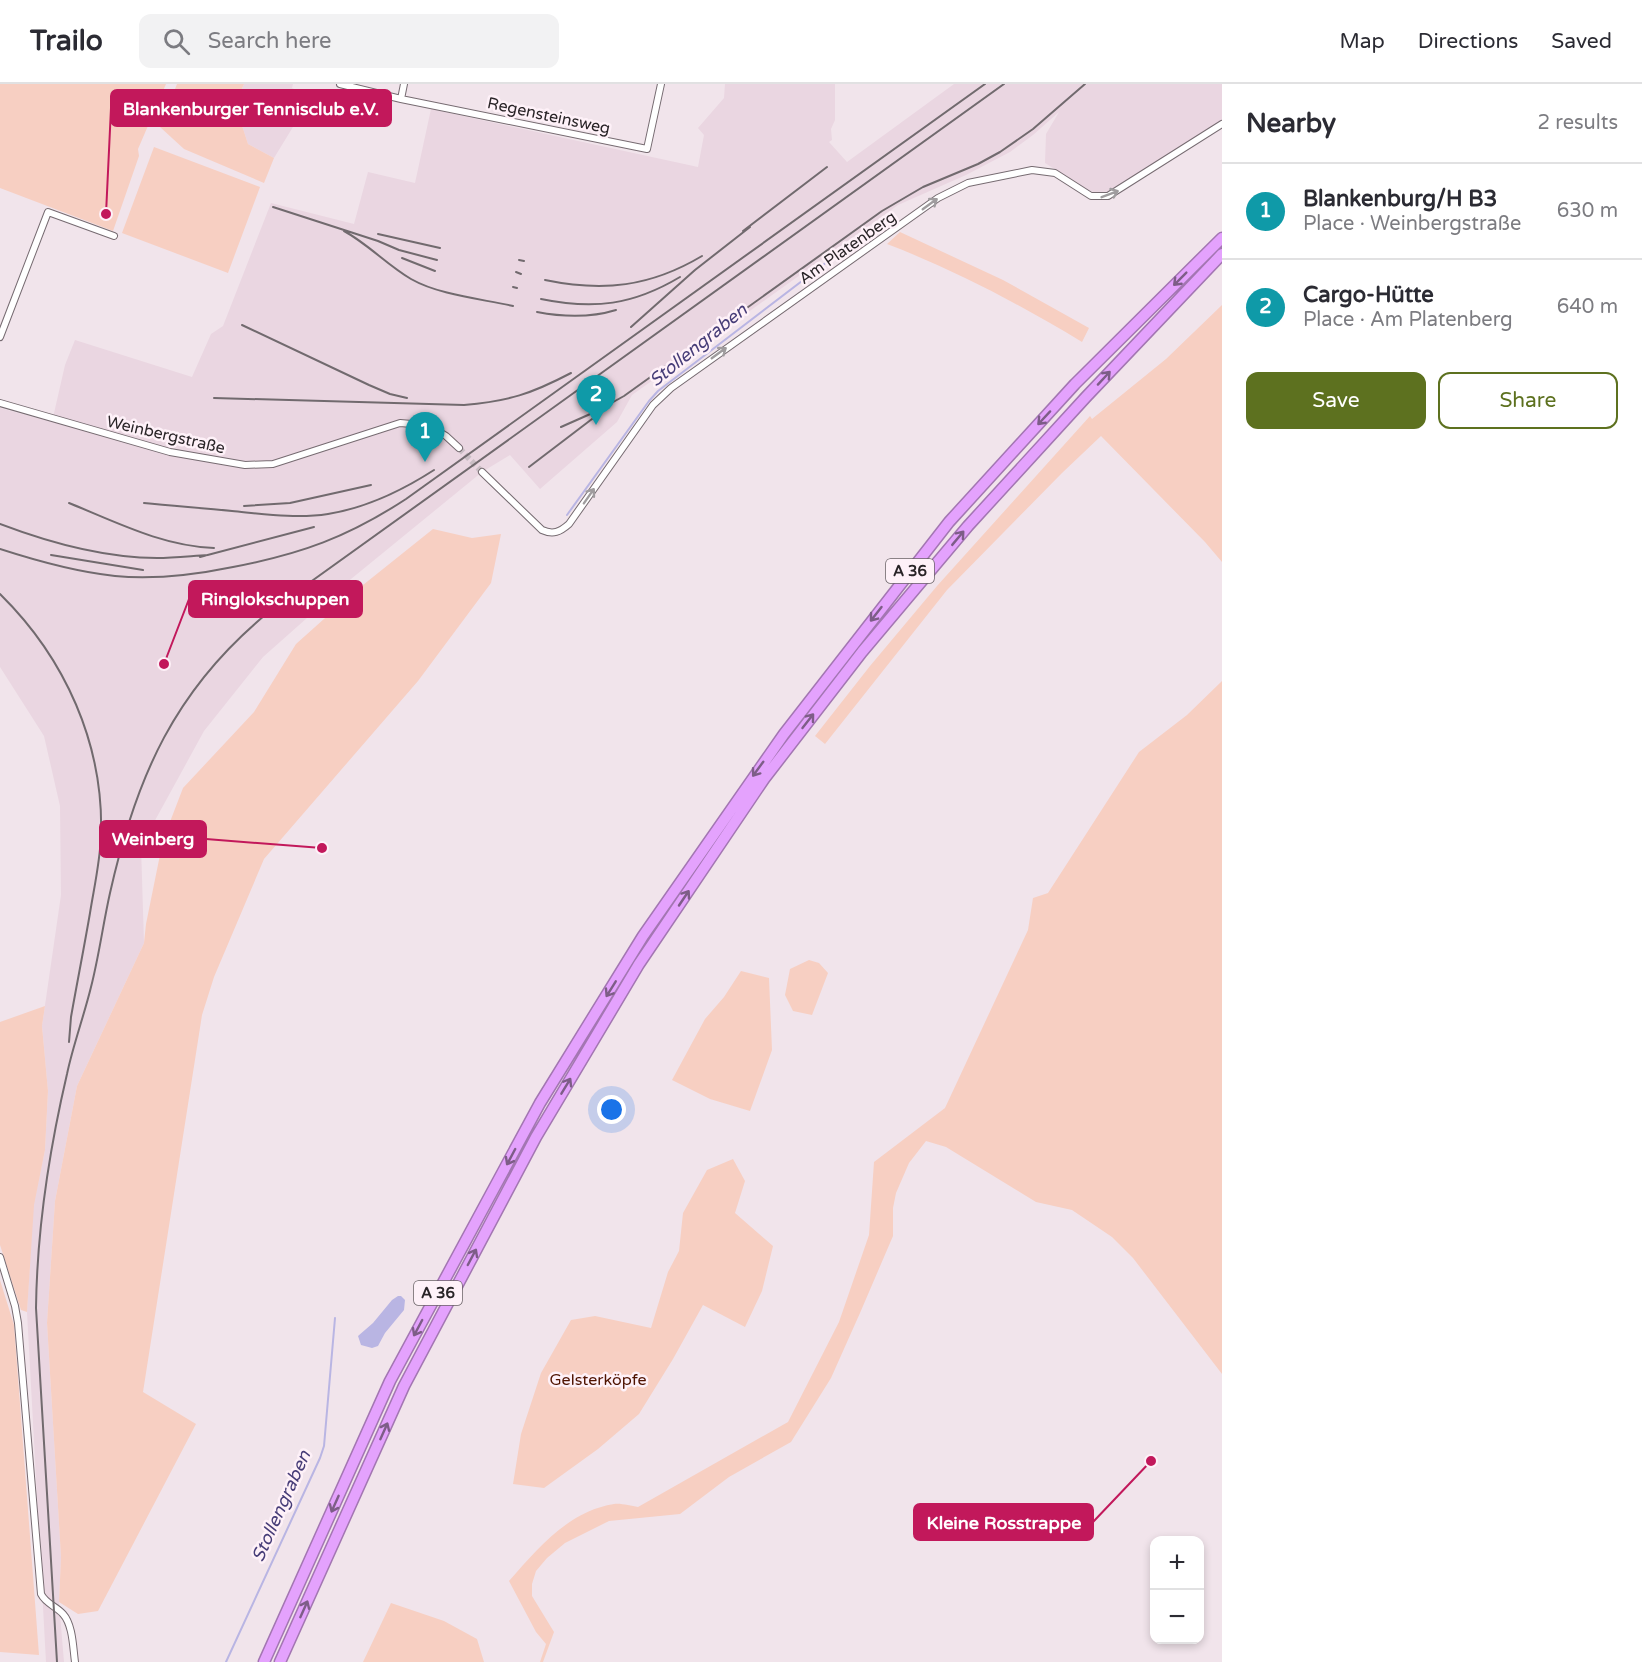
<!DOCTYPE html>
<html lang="en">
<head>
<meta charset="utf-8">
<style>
  :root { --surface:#fff; --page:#f2f2f3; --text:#2b2b33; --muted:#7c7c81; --line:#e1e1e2; --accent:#5d711f }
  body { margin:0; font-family:"Varela Round",sans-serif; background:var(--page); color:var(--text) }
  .controls { position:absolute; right:18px; bottom:18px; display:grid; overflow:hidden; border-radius:12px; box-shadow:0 3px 9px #0003 }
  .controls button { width:54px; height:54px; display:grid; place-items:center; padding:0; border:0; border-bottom:2px solid var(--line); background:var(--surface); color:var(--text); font:30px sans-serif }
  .you { position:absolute; left:612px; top:1026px; width:21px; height:21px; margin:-15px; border:4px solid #fff; border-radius:50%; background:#1a73e8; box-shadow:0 0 0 9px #1a73e833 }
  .badge { display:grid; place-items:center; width:39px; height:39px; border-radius:50%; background:var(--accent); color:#fff; font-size:20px; font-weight:700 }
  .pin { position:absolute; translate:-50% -50px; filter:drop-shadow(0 2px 3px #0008) }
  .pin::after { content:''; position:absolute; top:32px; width:21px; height:18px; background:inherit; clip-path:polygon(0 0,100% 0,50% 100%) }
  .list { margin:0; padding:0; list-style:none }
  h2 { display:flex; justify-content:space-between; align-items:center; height:78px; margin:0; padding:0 24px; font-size:26px }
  h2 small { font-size:20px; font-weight:400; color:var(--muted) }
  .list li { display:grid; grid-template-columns:39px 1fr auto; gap:18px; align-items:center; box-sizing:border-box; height:96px; padding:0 24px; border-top:2px solid var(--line) }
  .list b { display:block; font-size:22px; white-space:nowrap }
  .list p { margin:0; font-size:20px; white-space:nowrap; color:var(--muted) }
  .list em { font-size:20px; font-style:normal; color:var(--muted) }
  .actions { display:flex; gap:12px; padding:18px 24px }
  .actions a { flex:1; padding:14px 0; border:2px solid var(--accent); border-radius:12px; text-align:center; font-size:21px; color:var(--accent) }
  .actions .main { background:var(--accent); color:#fff }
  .icon { flex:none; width:33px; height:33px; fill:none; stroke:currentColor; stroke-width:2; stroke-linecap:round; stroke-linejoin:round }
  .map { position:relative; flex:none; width:1222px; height:1578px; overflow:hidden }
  header { display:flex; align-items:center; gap:36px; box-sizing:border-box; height:84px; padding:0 30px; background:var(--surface); border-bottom:2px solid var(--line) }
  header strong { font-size:28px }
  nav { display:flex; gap:33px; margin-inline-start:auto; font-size:21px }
  .search { width:420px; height:54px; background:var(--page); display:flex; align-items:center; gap:15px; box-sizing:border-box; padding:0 21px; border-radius:12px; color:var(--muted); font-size:22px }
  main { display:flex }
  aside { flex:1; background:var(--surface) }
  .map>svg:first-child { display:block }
  .built { fill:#ead6e1 }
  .green { fill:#f7cfc2 }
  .water { fill:#b9b5e3 }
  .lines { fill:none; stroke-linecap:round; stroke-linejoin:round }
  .stream { stroke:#b9b5e3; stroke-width:2 }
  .street-tunnel { stroke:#c9bec4; stroke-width:6; stroke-dasharray:6 3; stroke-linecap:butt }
  .street-casing { stroke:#766b71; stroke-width:8 }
  .highway-casing { stroke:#a376b2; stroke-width:13 }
  .street { stroke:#fff; stroke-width:6 }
  .highway { stroke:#e4a2fd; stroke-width:10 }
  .rail { stroke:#716a6e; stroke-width:2 }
  .oneway { stroke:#9f9c9e }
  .oneway2 { stroke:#7d5d87 }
  .labels { text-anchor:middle; stroke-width:5; stroke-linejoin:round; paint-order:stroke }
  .shield { fill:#fef1f8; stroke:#696266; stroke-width:1.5 }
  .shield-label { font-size:15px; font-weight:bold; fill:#292427 }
  .street-label { font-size:16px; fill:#292427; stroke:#fef1f8 }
  .park-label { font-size:16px; fill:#4f1300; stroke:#fef1f8 }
  .water-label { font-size:18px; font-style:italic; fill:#473d78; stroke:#fef1f8 }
  .leader { fill:none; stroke:#c2185b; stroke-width:2 }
  .callout-dot { fill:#c2185b; stroke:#fef1f8; stroke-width:2 }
  .callout { fill:#c2185b; stroke:#c2185b; stroke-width:2 }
  .callout-label { font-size:18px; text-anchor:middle; font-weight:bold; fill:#fff }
</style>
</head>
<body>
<header>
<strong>Trailo</strong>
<div class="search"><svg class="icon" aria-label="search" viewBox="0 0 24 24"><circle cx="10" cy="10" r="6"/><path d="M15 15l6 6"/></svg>Search here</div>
<nav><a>Map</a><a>Directions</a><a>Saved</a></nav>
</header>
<main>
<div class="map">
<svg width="1222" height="1578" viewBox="0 0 1222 1578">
  <rect width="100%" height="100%" fill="#f1e4eb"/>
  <path class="built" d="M244,0H293L292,4L305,10L296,38L274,74L248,60L235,20Z
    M725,0H835V36L831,45L832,56L829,58L847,78L954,0H1222V38L1114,107L1101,111L1088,106L1045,79L1046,50L1059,28L1033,51L1010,68L966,91L898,121L632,311L617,338L540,405L510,371L482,388L351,495L263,573L204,647L141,762L144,859L77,1002L55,1117L47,1239L61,1473L59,1518L64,1578H46L27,1228L33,1123L45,1066L48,1007L42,942L61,811L60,722L44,652L0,583V324L52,338L65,281L75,256L192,293L211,250L223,242L271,119L354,140L368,88L415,99L431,25L698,83L704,51L698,44L724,14Z"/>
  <path class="green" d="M0,0H166L138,65L139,72L113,147L0,104Z
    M177,0H244L235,20L248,60L274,74L264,99L184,65L160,43Z
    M154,63L260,103L228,189L122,149Z
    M900,148L1003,196L1089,244L1082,258C1019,220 955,186 887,160Z
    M1222,221V478L1205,458L1101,352L1062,389L947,506L825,660L815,652L870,582L937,502L1090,332L1092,335L1166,275Z
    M433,445L472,454L501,450L491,499L418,597L264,775L214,893L202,931L143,1308L196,1340L98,1527L78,1530L59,1518L61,1473L47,1239L55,1117L77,1002L144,859L146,840L163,756L183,704L254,628L296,560L353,509Z
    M1222,597V1290L1133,1174L1112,1153L1072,1126L1036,1118L946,1063L926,1057L909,1079L896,1109L893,1124V1152L860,1229L831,1294L791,1358L729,1393L680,1430L609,1437L565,1459L547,1474L536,1487L532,1500V1512L554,1548L543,1578H540L546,1560L536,1548L509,1497C538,1464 569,1427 614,1420C621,1419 631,1422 638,1423L788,1338L839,1238L869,1151L874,1078L945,1024L1028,846L1033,814L1048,809L1139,668L1187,631Z
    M809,876L819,879L828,889L812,931L793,927L785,911L790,885Z
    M741,887L769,894L772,966L750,1027L710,1015L672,996L705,935L724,913Z
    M45,922L42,942L48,1007L45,1066L34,1121L27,1228L21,1226L0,1161V938Z
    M733,1075L745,1097L735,1129L773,1162L762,1207L745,1243L703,1221L673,1275L639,1330L598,1365L544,1404L513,1400L521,1350L541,1289L571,1236L595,1232L651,1244L668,1188L679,1167L683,1129L707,1086Z
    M0,1196L14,1241L39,1571L0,1568Z
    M391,1519L444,1537L477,1555L484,1578H363Z"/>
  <path class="water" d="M398,1212H401L405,1216L404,1226L385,1249L378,1262L372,1264L361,1261L358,1252L373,1239L392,1216Z"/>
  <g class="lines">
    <path class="stream" d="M567,431L649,317L658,307L874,142
      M226,1578L320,1374L324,1362L335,1234"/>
    <path class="street-tunnel" d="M459,364L482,388"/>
    <g class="street-casing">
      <path id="street" d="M340,0L401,15L647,65L661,0
        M401,15L404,0
        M0,253L48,128L114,152
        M0,319L170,368L245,381L273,380L400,339L423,341L436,346L446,352L459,364
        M482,388L542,446C553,451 560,448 569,440L653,321L671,304L938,114L968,99L1032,86L1055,89L1091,112H1108L1222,40
        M0,1173L15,1222L18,1239L41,1510C46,1520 56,1522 63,1530C73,1541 73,1564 75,1578"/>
    </g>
    <g class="highway-casing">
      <path id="highway" d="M264,1578L390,1297L540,1019L643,852L784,650L949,438L1075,300L1222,154
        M280,1578L404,1302L536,1053L639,880L764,695L862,568L968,442L1086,313L1222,170"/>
    </g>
    <use href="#street" class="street"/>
    <use href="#highway" class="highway"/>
    <path class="rail" d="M273,123L378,157L399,166L437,176
      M344,147C368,160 387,181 411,195C439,211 482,215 513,222
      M743,147L827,83
      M378,150L440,164
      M402,174L435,187
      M519,176L524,177
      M516,188L521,190
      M545,196C603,208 650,203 702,172
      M513,203L517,204
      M541,215C594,226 633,221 680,193
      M537,228C563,233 590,234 616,226
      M242,241L369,301L390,310L407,314
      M631,243L695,186L750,143
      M214,314L464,321C509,317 531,310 571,289
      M561,343L597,327L624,312L882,127L923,103L978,80L1000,68L1033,45L1085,0
      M529,383L592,335
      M69,419C116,438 162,462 214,464
      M144,419C173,422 203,424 232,427C263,430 297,435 328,430C365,424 403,406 434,386
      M244,422L290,419L371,401
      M0,440C50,459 103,474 157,474C174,474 191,472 208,471
      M0,465C37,477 76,488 115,492C155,496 194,491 233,483C301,470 348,453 406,415L985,0
      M51,471L143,486
      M200,473L314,443
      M0,510C65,574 104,660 101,752C100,778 94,804 90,829C84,864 77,899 71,933L69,958
      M57,1578L36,1224C37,1145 49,1067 67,990C73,961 84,932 91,903C99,872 103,840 110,809C136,693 175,604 270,527L1004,0"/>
  </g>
  <defs><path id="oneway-shaft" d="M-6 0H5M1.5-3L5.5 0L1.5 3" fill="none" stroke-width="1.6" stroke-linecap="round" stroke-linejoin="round" transform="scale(1.5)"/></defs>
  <g class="oneway">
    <use href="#oneway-shaft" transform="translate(1110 110) rotate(-21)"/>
    <use href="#oneway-shaft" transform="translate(930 120) rotate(-36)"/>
    <use href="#oneway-shaft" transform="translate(719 269) rotate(-36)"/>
    <use href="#oneway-shaft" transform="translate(589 412) rotate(-55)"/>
  </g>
  <g class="oneway2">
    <use href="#oneway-shaft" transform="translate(1180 195) rotate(135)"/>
    <use href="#oneway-shaft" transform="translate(1104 294) rotate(-47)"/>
    <use href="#oneway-shaft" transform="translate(1044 334) rotate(133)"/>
    <use href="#oneway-shaft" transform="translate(958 454) rotate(-50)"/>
    <use href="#oneway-shaft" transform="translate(876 530) rotate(128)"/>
    <use href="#oneway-shaft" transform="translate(808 637) rotate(-52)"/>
    <use href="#oneway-shaft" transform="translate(758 685) rotate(126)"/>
    <use href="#oneway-shaft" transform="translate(684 814) rotate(-56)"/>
    <use href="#oneway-shaft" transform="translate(611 905) rotate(122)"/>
    <use href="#oneway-shaft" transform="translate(566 1002) rotate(-59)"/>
    <use href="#oneway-shaft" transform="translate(511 1073) rotate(118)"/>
    <use href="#oneway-shaft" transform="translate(472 1173) rotate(-62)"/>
    <use href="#oneway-shaft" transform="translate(418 1244) rotate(118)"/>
    <use href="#oneway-shaft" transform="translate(384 1347) rotate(-66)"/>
    <use href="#oneway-shaft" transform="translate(335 1420) rotate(114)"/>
    <use href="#oneway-shaft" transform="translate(304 1525) rotate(-66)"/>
  </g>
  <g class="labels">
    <g class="shield">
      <rect x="886" y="475" width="48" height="24" rx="4.5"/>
      <rect x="414" y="1197" width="48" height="24" rx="4.5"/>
    </g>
    <g class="shield-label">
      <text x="910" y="492">A 36</text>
      <text x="438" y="1214">A 36</text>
    </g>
    <g class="street-label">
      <text transform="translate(549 31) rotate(12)" y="6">Regensteinsweg</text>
      <text transform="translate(847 163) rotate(-35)" y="6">Am Platenberg</text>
      <text transform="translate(166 350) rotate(13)" y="6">Weinbergstraße</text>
    </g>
    <g class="park-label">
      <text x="598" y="1301">Gelsterköpfe</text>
    </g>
    <g class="water-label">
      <text transform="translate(698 261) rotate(-39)" y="6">Stollengraben</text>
      <text transform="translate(281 1422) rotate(-66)" y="6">Stollengraben</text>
    </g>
  </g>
  <path class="leader" d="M106 130L111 24M164 580L189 515M322 764L206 755M1151 1377L1093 1438"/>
  <g class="callout-dot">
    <circle cx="106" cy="130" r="6"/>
    <circle cx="164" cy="580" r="6"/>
    <circle cx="322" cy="764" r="6"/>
    <circle cx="1151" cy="1377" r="6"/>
  </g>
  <g class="callout">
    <rect x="111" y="6" width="280" height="36" rx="6"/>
    <rect x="189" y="497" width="173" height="36" rx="6"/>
    <rect x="100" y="737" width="106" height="36" rx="6"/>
    <rect x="914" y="1420" width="179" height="36" rx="6"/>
  </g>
  <g class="callout-label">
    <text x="251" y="31">Blankenburger Tennisclub e.V.</text>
    <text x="275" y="521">Ringlokschuppen</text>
    <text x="153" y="761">Weinberg</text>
    <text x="1004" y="1445">Kleine Rosstrappe</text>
  </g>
</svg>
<div class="controls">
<button>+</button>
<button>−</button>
</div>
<div class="you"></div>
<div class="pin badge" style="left:425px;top:378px;background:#0f9aa8">1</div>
<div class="pin badge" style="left:596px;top:341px;background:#0f9aa8">2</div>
</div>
<aside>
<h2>Nearby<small>2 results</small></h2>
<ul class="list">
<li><span class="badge" style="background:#0f9aa8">1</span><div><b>Blankenburg/H B3</b><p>Place · Weinbergstraße</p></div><em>630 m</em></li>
<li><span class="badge" style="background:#0f9aa8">2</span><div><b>Cargo-Hütte</b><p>Place · Am Platenberg</p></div><em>640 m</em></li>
</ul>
<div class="actions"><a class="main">Save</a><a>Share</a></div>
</aside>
</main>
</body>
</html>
